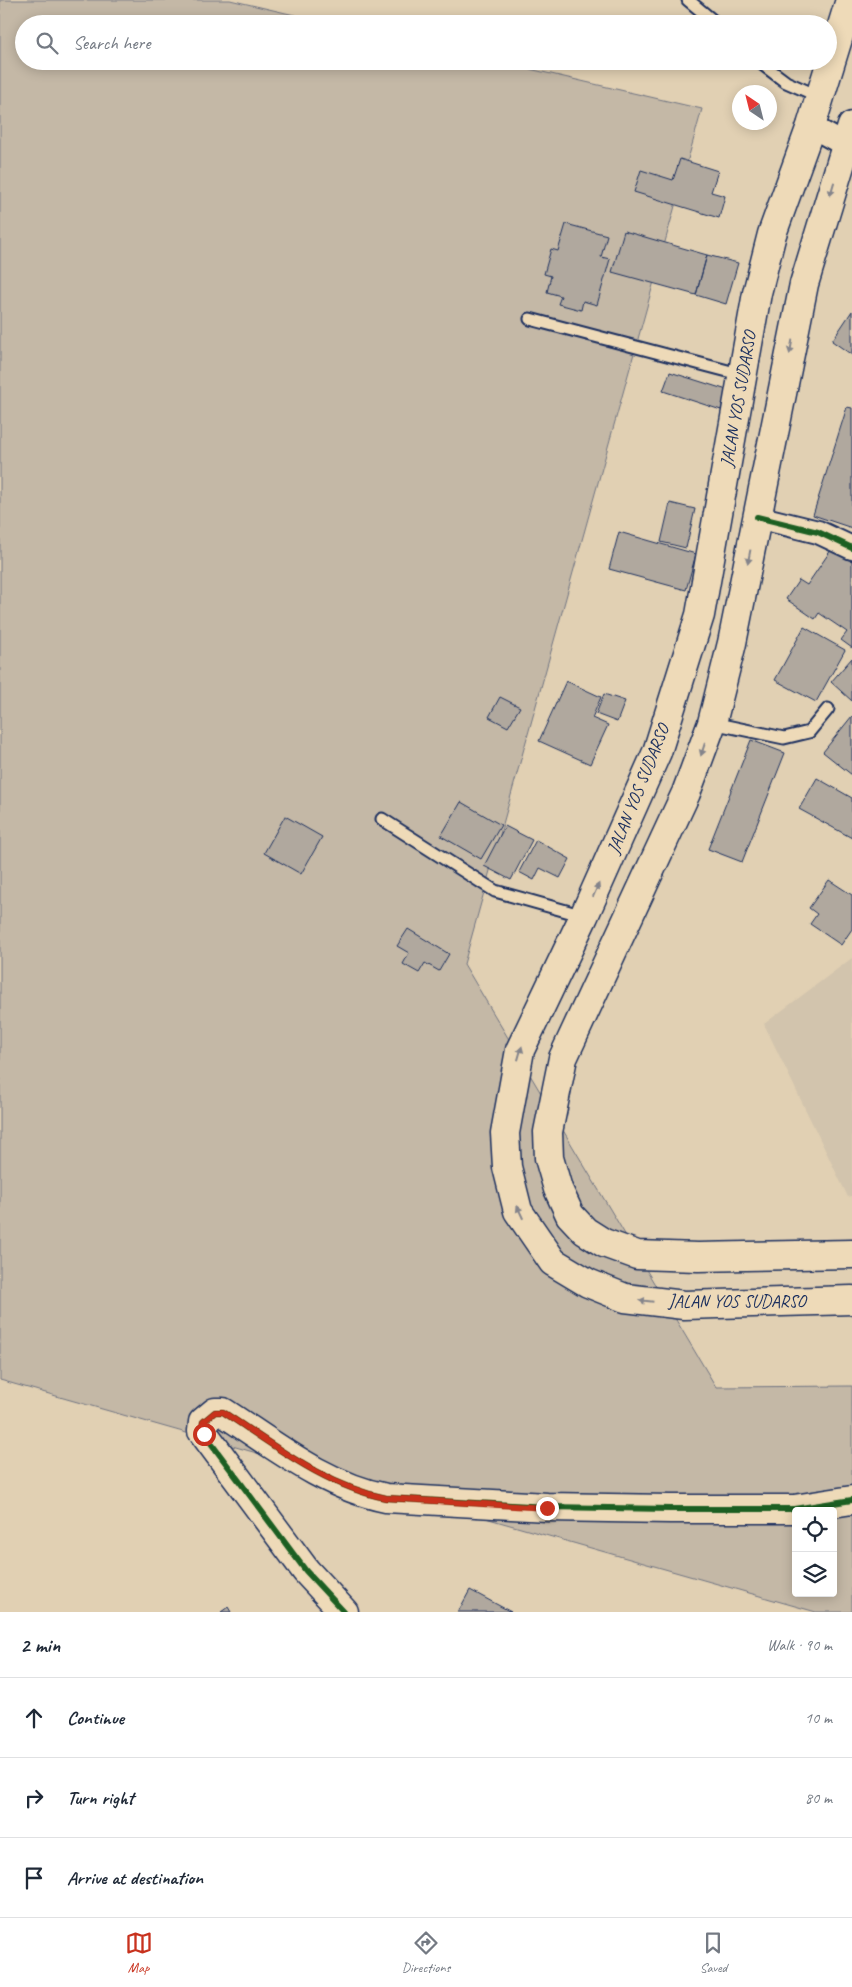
<!DOCTYPE html>
<html lang="en">
<head>
<meta charset="utf-8">
<style>
  :root { --surface:#fff; --page:#f6f6f7; --text:#1f2937; --muted:#747a83; --line:#e0e1e3; --accent:#c8321e }
  body { margin:0; font-family:Caveat,sans-serif; background:var(--page); color:var(--text) }
  .controls { position:absolute; right:15px; bottom:15px; display:grid; overflow:hidden; border-radius:5px; box-shadow:0 2px 12px #0003 }
  .controls button { width:45px; height:45px; display:grid; place-items:center; padding:0; border:0; border-bottom:1px solid var(--line); background:var(--surface); color:var(--text); font:25px sans-serif }
  .compass { position:absolute; left:732px; top:85px; width:45px; height:45px; border-radius:50%; background:var(--surface); box-shadow:0 2px 12px #0003; rotate:325deg }
  .stop { position:absolute; width:15px; height:15px; margin:-11px; border:4px solid #c8321e; border-radius:50%; background:#fff }
  .stop.end { background:#c8321e; border-color:#fff; box-shadow:0 1px 5px #0008 }
  .list { margin:0; padding:0; list-style:none }
  h2 { display:flex; justify-content:space-between; align-items:center; height:65px; margin:0; padding:0 20px; font-size:21px }
  h2 small { font-size:16px; font-weight:400; color:var(--muted) }
  .list li { display:grid; grid-template-columns:32px 1fr auto; gap:15px; align-items:center; box-sizing:border-box; height:80px; padding:0 20px; border-top:1px solid var(--line) }
  .list b { display:block; font-size:19px; white-space:nowrap }
  .list em { font-size:16px; font-style:normal; color:var(--muted) }
  .icon { flex:none; width:28px; height:28px; fill:none; stroke:currentColor; stroke-width:2; stroke-linecap:round; stroke-linejoin:round }
  .map { position:relative; flex:none; width:852px; height:1612px; overflow:hidden }
  .search { position:absolute; background:var(--surface); box-shadow:0 2px 12px #0003; left:15px; right:15px; top:15px; height:55px; display:flex; align-items:center; gap:12px; box-sizing:border-box; padding:0 18px; border-radius:28px; color:var(--muted); font-size:19px }
  .sheet { height:305px; background:var(--surface) }
  nav { display:flex; justify-content:space-around; align-items:center; box-sizing:border-box; height:70px; border-top:1px solid var(--line); background:var(--surface); font-size:14px; color:var(--muted) }
  nav a { display:grid; justify-items:center; gap:2px }
  nav .on { color:var(--accent) }
  .map>svg:first-child { display:block }
  .built { fill:#d2c4ad }
  .green { fill:#c4b8a6; stroke:#707482; fill-rule:evenodd }
  .building { fill:#b0a89e; stroke:#1b2f5e }
  .lines { fill:none; stroke-linecap:round; stroke-linejoin:round }
  .lane-casing { stroke:#1b2f5e; stroke-width:15 }
  .street-casing { stroke:#1b2f5e; stroke-width:26 }
  .secondary-casing { stroke:#1b2f5e; stroke-width:31 }
  .highway-casing { stroke:#1b2f5e; stroke-width:31 }
  .lane { stroke:#eedab8; stroke-width:11 }
  .street { stroke:#eedab8; stroke-width:22 }
  .secondary { stroke:#eedab8; stroke-width:28 }
  .highway { stroke:#eedab8; stroke-width:28 }
  .cycleway-casing { stroke:#eedab8; stroke-width:9 }
  .cycleway { stroke:#1b5e20; stroke-width:6 }
  .oneway { fill:#84848b }
  .route { stroke:#c8321e; stroke-width:6 }
  .labels { text-anchor:middle; stroke-width:4; stroke-linejoin:round; paint-order:stroke }
  .street-label { font-size:18px; fill:#1b2f5e; stroke:#eedab8 }
</style>
</head>
<body>
<div class="map">
<svg width="852" height="1612" viewBox="0 0 852 1612">
  <rect width="100%" height="100%" fill="#e1d0b3"/>
  <filter id="ink" filterUnits="userSpaceOnUse"><feTurbulence type="fractalNoise" baseFrequency=".02" numOctaves="2"/><feDisplacementMap in="SourceGraphic" scale="10" xChannelSelector="R" yChannelSelector="G"/><feConvolveMatrix kernelMatrix="1 2 1 2 8 2 1 2 1" color-interpolation-filters="sRGB"/></filter>
  <g filter="url(#ink)">
    <path class="built" d="M852,958V1196L848,1197L764,1024Z"/>
    <path class="green" d="M0,0H230L333,24H24V61H495L702,109L464,964L716,1387L852,1386V1612H816L0,1380ZM796,1511H833V1593H796Z"/>
    <path class="building" d="M680,159L718,171L711,192L725,196L719,218L634,192L641,170L673,180Z
      M566,224L607,235L601,257L610,259L597,305L583,301L581,310L558,304L561,296L547,292L551,276L544,274L551,249L558,251Z
      M624,231L707,255L696,295L612,272Z
      M707,255L738,263L726,304L696,295Z
      M852,311V355L832,341Z
      M670,372L727,390L721,410L663,391Z
      M847,407L852,408V528L813,515Z
      M670,503L695,509L686,548L661,542Z
      M619,532L696,554L686,590L609,569Z
      M833,547L852,560V648L841,640L847,632L819,613L815,619L786,599L799,580L807,585Z
      M804,627L845,650L816,702L775,680Z
      M852,658V701L831,682Z
      M566,681L601,697L592,718L608,725L590,764L539,741Z
      M604,694L625,701L617,722L596,714Z
      M500,697L520,707L508,727L489,717Z
      M852,716V775L823,752Z
      M751,740L785,753L742,862L708,849Z
      M817,778L852,798V838L799,809Z
      M461,802L501,825L481,859L441,836Z
      M285,816L322,837L301,874L264,853Z
      M505,826L532,840L511,880L484,866Z
      M536,840L570,859L560,878L540,868L534,880L519,872Z
      M829,880L852,895V929L841,945L810,924L817,914L809,908Z
      M408,929L449,954L439,971L425,963L419,973L403,964L409,953L397,946Z
      M470,1590L511,1612H458Z
      M228,1607L231,1612H221Z"/>
    <g class="lines">
      <g class="lane-casing">
        <path id="lane" d="M688,0L717,24
          M758,61L786,82L818,96
          M530,319L743,375
          M712,723L784,738L809,732L828,709
          M382,819L495,891L584,916"/>
      </g>
      <g class="street-casing">
        <path id="street" d="M811,126L852,149
          M757,517L818,532L852,548"/>
      </g>
      <g class="secondary-casing">
        <path id="secondary" d="M344,1612L306,1571L202,1431L203,1422L215,1412H223C274,1445 325,1486 386,1498L547,1507L670,1509H794L852,1500"/>
      </g>
      <g class="highway-casing">
        <path id="highway" d="M850,0L811,126L772,234L757,293L700,615L657,752L584,916L520,1050L505,1133L507,1167L518,1211L553,1262L588,1283L625,1298L684,1305L852,1300
          M852,126L804,284L732,643L712,723L686,793L563,1058L548,1132L549,1158L558,1189L570,1215L585,1231L604,1243L637,1255L698,1257L852,1254"/>
      </g>
      <use href="#lane" class="lane"/>
      <use href="#street" class="street"/>
      <use href="#secondary" class="secondary"/>
      <use href="#highway" class="highway"/>
      <g class="cycleway-casing">
        <path id="cycleway" d="M757,517L818,532L852,548
          M344,1612L306,1571L202,1431L203,1422L215,1412H223C274,1445 325,1486 386,1498L547,1507L670,1509H794L852,1500"/>
      </g>
      <use href="#cycleway" class="cycleway"/>
    </g>
    <defs><path id="oneway-solid" d="M-6-.8H1V-3.2L6.5 0L1 3.2V.8H-6Z" transform="scale(1.25)"/></defs>
    <g class="oneway">
      <use href="#oneway-solid" transform="translate(832 189) rotate(107)"/>
      <use href="#oneway-solid" transform="translate(791 347) rotate(101)"/>
      <use href="#oneway-solid" transform="translate(749 557) rotate(101)"/>
      <use href="#oneway-solid" transform="translate(703 749) rotate(108)"/>
      <use href="#oneway-solid" transform="translate(596 890) rotate(-66)"/>
      <use href="#oneway-solid" transform="translate(520 1053) rotate(-74)"/>
      <use href="#oneway-solid" transform="translate(520 1212) rotate(-115)"/>
      <use href="#oneway-solid" transform="translate(646 1301) rotate(-174)"/>
    </g>
  </g>
  <g class="lines" filter="url(#ink)">
    <path class="route" d="M204,1434L202,1431L203,1422L215,1412H223C274,1445 325,1486 386,1498L547,1508"/>
  </g>
  <g class="labels">
    <g class="street-label">
      <text transform="translate(738 399) rotate(-80)" y="6">JALAN YOS SUDARSO</text>
      <text transform="translate(638 789) rotate(-68)" y="6">JALAN YOS SUDARSO</text>
      <text x="737" y="1307">JALAN YOS SUDARSO</text>
    </g>
  </g>
</svg>
<div class="controls">
<button><svg class="icon" aria-label="locate" viewBox="0 0 24 24"><circle cx="12" cy="12" r="6"/><path d="M12 2v4M12 18v4M2 12h4M18 12h4"/></svg></button>
<button><svg class="icon" aria-label="layers" viewBox="0 0 24 24"><path d="M12 4l9 5-9 5-9-5zM3 14l9 5 9-5"/></svg></button>
</div>
<svg class="compass" viewBox="-18 -18 36 36"><path d="M0-13l5 13h-10z" fill="#e53935"/><path d="M0 13l5-13h-10z" fill="#747a83"/></svg>
<div class="stop" style="left:204px;top:1434px"></div>
<div class="stop end" style="left:547px;top:1508px"></div>
<div class="search"><svg class="icon" aria-label="search" viewBox="0 0 24 24"><circle cx="10" cy="10" r="6"/><path d="M15 15l6 6"/></svg>Search here</div>
</div>
<section class="sheet">
<h2>2 min<small>Walk · 90 m</small></h2>
<ul class="list">
<li><svg class="icon" aria-label="ahead" viewBox="0 0 24 24"><path d="M12 20V5M6 11l6-6 6 6"/></svg><div><b>Continue</b></div><em>10 m</em></li>
<li><svg class="icon" aria-label="right" viewBox="0 0 24 24"><path d="M7 20v-9h11M14 6l5 5-5 5"/></svg><div><b>Turn right</b></div><em>80 m</em></li>
<li><svg class="icon" aria-label="arrive" viewBox="0 0 24 24"><path d="M6 21V4h12l-3 4 3 4H6"/></svg><div><b>Arrive at destination</b></div></li>
</ul>
</section>
<nav>
<a class="on"><svg class="icon" aria-label="map" viewBox="0 0 24 24"><path d="M3 6l6-2 6 2 6-2v14l-6 2-6-2-6 2zM9 4v14M15 6v14"/></svg>Map</a>
<a><svg class="icon" aria-label="directions" viewBox="0 0 24 24"><path d="M12 3l9 9-9 9-9-9zM9 14v-3h6M13 9l2 2-2 2"/></svg>Directions</a>
<a><svg class="icon" aria-label="saved" viewBox="0 0 24 24"><path d="M7 4h10v16l-5-4-5 4z"/></svg>Saved</a>
</nav>
</body>
</html>
